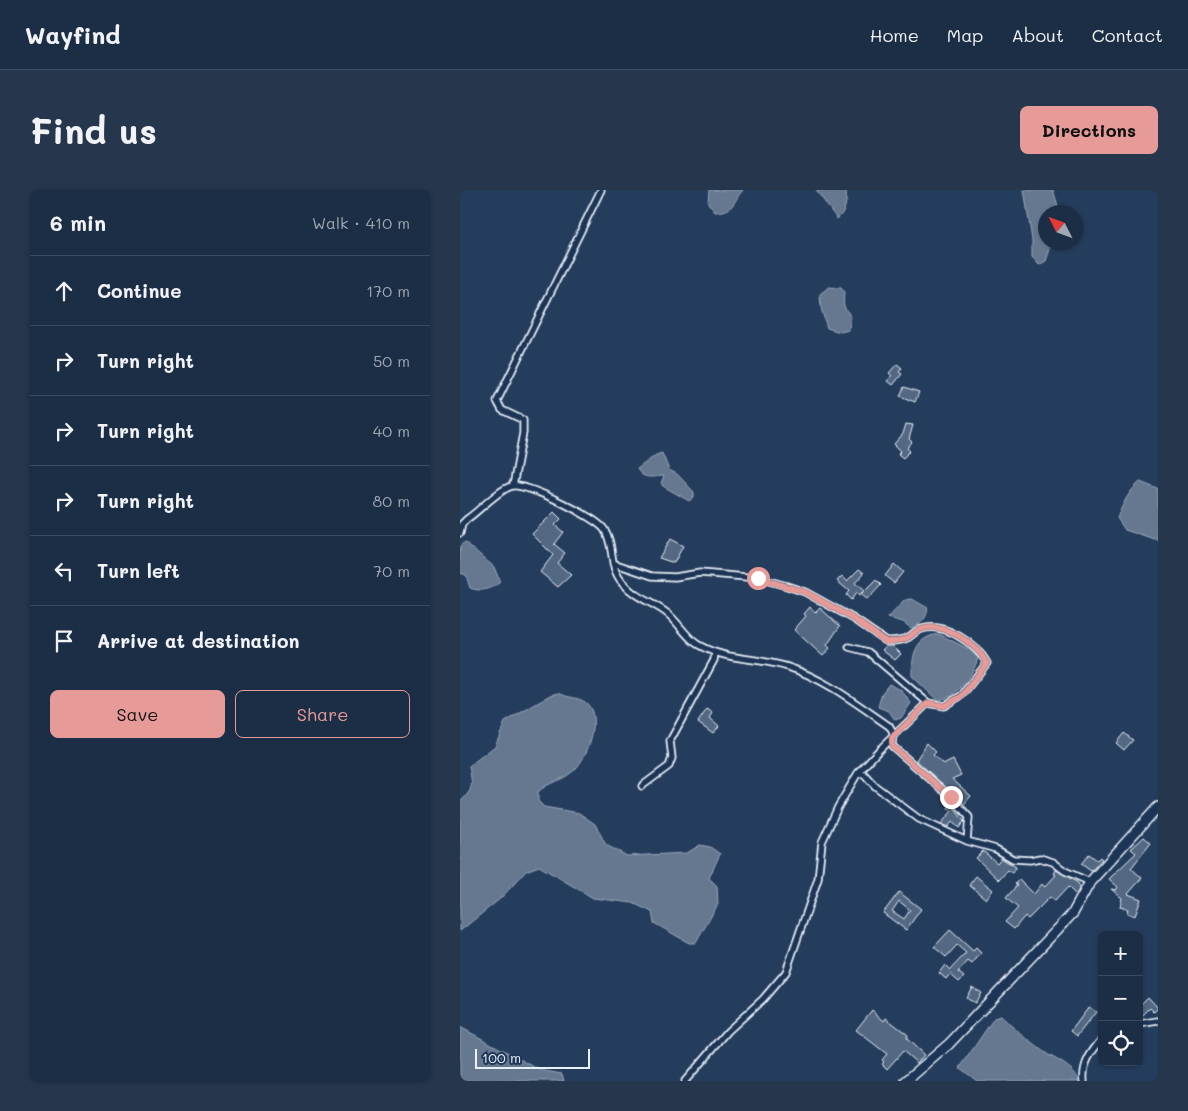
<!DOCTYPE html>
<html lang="en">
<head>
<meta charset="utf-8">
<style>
  :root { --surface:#1c2e46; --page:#25364d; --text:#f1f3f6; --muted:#a0a8b3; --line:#3a4a5f; --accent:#e69b98 }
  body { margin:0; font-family:Mali,sans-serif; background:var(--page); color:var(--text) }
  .controls { position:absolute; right:15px; bottom:15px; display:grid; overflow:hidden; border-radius:8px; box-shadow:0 1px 4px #0004 }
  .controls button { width:45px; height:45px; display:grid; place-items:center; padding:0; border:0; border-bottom:1px solid var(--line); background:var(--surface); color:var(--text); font:25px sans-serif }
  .compass { position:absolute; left:578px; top:15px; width:45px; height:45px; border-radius:50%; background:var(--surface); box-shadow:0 1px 4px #0004; rotate:312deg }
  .scale { position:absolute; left:15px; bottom:12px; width:115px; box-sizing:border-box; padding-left:5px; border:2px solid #e8f1f8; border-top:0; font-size:14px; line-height:18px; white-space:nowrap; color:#e8f1f8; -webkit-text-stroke:4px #1d3557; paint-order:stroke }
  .stop { position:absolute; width:15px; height:15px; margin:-11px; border:4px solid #e69b98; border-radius:50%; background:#fff }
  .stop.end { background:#e69b98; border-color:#fff; box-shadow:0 1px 5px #0008 }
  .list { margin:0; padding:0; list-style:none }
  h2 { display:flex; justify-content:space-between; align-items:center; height:65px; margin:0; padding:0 20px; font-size:21px }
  h2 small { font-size:16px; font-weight:400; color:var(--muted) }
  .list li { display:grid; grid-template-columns:32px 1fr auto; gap:15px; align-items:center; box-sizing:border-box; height:70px; padding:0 20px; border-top:1px solid var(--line) }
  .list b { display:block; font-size:19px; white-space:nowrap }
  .list em { font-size:16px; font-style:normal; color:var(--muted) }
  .actions { display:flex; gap:10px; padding:15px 20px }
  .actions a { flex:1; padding:11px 0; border:1px solid var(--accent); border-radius:8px; text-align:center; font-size:18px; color:var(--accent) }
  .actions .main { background:var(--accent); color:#111 }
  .icon { flex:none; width:28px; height:28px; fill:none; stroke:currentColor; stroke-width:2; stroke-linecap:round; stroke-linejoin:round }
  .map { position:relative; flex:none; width:698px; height:891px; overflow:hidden; border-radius:8px }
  header { display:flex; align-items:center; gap:30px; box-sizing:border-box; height:70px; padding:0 25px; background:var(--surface); border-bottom:1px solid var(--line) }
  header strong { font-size:24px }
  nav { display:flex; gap:28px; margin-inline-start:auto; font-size:18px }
  .intro { display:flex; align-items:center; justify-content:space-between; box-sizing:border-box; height:120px; padding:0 30px }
  h1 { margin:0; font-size:35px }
  .button { padding:12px 22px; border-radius:8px; background:var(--accent); color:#111; font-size:18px; font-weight:700 }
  main { display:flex; gap:30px; padding:0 30px }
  aside { flex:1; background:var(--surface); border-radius:8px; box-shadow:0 1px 4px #0004 }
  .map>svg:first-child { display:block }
  .water { fill:#657890; stroke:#99a8ba }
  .building { fill:#536782; stroke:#e8f1f8; fill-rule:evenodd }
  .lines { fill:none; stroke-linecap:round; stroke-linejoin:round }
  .street-casing { stroke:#e8f1f8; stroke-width:9 }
  .secondary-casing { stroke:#e8f1f8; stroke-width:12 }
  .street { stroke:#1d3557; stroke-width:5.5 }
  .secondary { stroke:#1d3557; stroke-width:9 }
  .route { stroke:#e69b98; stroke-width:6 }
</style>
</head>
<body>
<header>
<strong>Wayfind</strong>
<nav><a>Home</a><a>Map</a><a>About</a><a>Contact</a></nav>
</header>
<div class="intro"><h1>Find us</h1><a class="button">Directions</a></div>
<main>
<aside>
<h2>6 min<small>Walk · 410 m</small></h2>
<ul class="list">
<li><svg class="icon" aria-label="ahead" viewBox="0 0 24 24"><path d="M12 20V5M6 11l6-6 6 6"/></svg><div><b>Continue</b></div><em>170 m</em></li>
<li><svg class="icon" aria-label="right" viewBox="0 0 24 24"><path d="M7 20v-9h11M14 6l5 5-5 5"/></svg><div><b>Turn right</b></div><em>50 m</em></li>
<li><svg class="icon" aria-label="right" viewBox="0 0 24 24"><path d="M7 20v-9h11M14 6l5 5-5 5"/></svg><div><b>Turn right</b></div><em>40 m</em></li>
<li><svg class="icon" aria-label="right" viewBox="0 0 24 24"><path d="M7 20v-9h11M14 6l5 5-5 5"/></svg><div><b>Turn right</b></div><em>80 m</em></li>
<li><svg class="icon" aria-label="left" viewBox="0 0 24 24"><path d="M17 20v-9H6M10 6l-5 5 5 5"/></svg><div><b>Turn left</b></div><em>70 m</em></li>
<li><svg class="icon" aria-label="arrive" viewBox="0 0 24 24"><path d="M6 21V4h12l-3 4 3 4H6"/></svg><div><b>Arrive at destination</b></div></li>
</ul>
<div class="actions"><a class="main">Save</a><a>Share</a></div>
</aside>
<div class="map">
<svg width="698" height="891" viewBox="0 0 698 891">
  <rect width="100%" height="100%" fill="#253d5d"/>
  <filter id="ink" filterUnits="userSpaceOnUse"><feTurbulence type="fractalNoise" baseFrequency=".02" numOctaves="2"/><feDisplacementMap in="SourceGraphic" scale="10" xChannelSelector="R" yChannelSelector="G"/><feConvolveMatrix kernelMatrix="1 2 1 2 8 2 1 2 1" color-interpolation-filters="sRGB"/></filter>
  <g filter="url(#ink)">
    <path class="water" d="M249,0H283C272,12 276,21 255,22L248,13Z
      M356,0H386C387,11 386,22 377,29Z
      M564,0H593L598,16L597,22H586V52L592,53L586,71L579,75L572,67V50Z
      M369,97L381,98L384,102C383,118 383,115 391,127L389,140L380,142L367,138L361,118L360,104Z
      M202,263L209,280L217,284L234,302V307L229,311L203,296L201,293L204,286C194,286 184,291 177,279L196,265Z
      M680,292L698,299V351L665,340L657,328C663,314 668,302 680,292Z
      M5,352L34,377L40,392C32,400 20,402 10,398L6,385L0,383V356Z
      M452,409L468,418C467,428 461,435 451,438L443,432L428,428L445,410Z
      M479,444L510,460L518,468C514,484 495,510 477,510L452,486C452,465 455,447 479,444Z
      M429,494L441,500L451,513L441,528L435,530L429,521L418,517L422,503Z
      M99,503C107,508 118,507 125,512C144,525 127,571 112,582C102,591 88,592 78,602V611L84,617L119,623L135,634L146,655L167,666L227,663L240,655L250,657L260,664L249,688L257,696L258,714L236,753H229L194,733L192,722L173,713L133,708L79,676L66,681L41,708L0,741V612C15,598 12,595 9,576L35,556L45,532L91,505Z
      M541,826C553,838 567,849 580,859C592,869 614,875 619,891H517L500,878L534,828Z
      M0,837L80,880L102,884L104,891H0Z"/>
    <path class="building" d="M437,174L442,178L439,182L442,184L433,195L428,191L432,186L429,183Z
      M444,197L459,202L455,212L440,206Z
      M446,234L453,235L449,249L452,252L447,258L450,261L443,268L438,264L441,261L434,254L443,244Z
      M94,322L101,329L95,335L103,342L94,354L105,363L97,373L111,385L98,397L80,382L93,365L72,344Z
      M210,349L223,356L214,373L199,368Z
      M434,374L443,382L434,393L425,386Z
      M399,379L404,383L395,393L404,401L399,406L396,403L391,410L386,405L389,401L377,391L382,386L387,391Z
      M416,390L421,395L407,410L401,405Z
      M350,417L355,423L360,418L380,436L367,455L370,458L363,466L334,440L346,426L344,424Z
      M426,456H433L441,464L435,470L422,460Z
      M247,519L253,523L250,528L259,536L253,543L238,532Z
      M664,543L673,550L664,560L656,553Z
      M467,553L476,562L473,565L481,572L485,574L493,570L501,585L492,589L511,606L504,614L456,570Z
      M491,614L504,631L499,638L492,632L488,637L481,634L492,621L488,618Z
      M684,647L691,653L671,678L682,688L668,704L681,709L675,726L667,723L668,719L660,717L662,708L651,699L656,700L658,697L649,689L676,663L671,659Z
      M523,661L537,673L541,668L556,677L552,683L548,680L539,690L516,668Z
      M629,664L637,670L640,667L642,669L631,681L621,674Z
      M596,680L618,693L620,697L616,705L608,697L595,711L590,707L568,729L565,726L554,739L545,732L558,718L546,708L557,695L555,694L559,689L574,704L582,694L585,697L596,685L594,684Z
      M516,686L533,700L526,709L509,695Z
      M439,702L461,719L446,740L423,723ZM439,711L450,720L444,729L432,721Z
      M490,740L513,761L516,758L521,763L512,774L508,771L498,782L504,787L499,792L490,784L486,789L479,783L485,775L490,780L506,763L497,755L486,767L474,757Z
      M512,797L521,803L515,813L506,808Z
      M688,807L698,818L694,822L690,818L679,829V816Z
      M629,817L636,822L617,846L611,841Z
      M412,820L424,831L426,828L448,845L446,848L464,865L457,873L443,861L427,879L422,874L424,872L422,870L427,864L396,840Z"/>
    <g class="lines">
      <g class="street-casing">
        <path id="street" d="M53,296L63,243V230L42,220L37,211L141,0
          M0,343L2,334L7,329C19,321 39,299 52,296C67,293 135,327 144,339C155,354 148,376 162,392C177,410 192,411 208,424C218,432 226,447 237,454C265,471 298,467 328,477C365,489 397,514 429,536L433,543L432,556L491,607L509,627L507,651
          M153,373L192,386L215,387L240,383L298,388L327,396L345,402L394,429L426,451C434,451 442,451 449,447C453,444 457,440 462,439C485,432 516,454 527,473L502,505L484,516L468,513L419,560L398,583
          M389,457L408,462L468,513
          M182,596L209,576L212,568L210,551L254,470L255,463
          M679,834L698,831
          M225,891L268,841L303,809L326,782L358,689L362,652L378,617L398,583L404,584L415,596L459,629L507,651L536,659L553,669L570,670L580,668L593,672L605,681L630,692
          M624,891C622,874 631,862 642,849"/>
      </g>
      <g class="secondary-casing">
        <path id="secondary" d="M446,891L489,854L613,723L630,692L698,617"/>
      </g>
      <use href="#street" class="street"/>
      <use href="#secondary" class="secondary"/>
    </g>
  </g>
  <g class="lines" filter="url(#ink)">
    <path class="route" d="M298,388L345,402L394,429L426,452C434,451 442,451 449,447C453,444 457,440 462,439C485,432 516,454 527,473L502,506L484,516L468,513L432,548V556L491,607"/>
  </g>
</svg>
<div class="controls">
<button>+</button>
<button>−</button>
<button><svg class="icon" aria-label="locate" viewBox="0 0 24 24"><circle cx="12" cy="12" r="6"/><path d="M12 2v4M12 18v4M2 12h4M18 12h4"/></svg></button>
</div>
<svg class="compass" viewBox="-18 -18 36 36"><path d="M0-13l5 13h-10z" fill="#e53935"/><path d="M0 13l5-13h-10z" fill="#a0a8b3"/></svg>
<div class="scale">100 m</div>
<div class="stop" style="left:298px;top:388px"></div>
<div class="stop end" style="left:491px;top:607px"></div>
</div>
</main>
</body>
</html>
